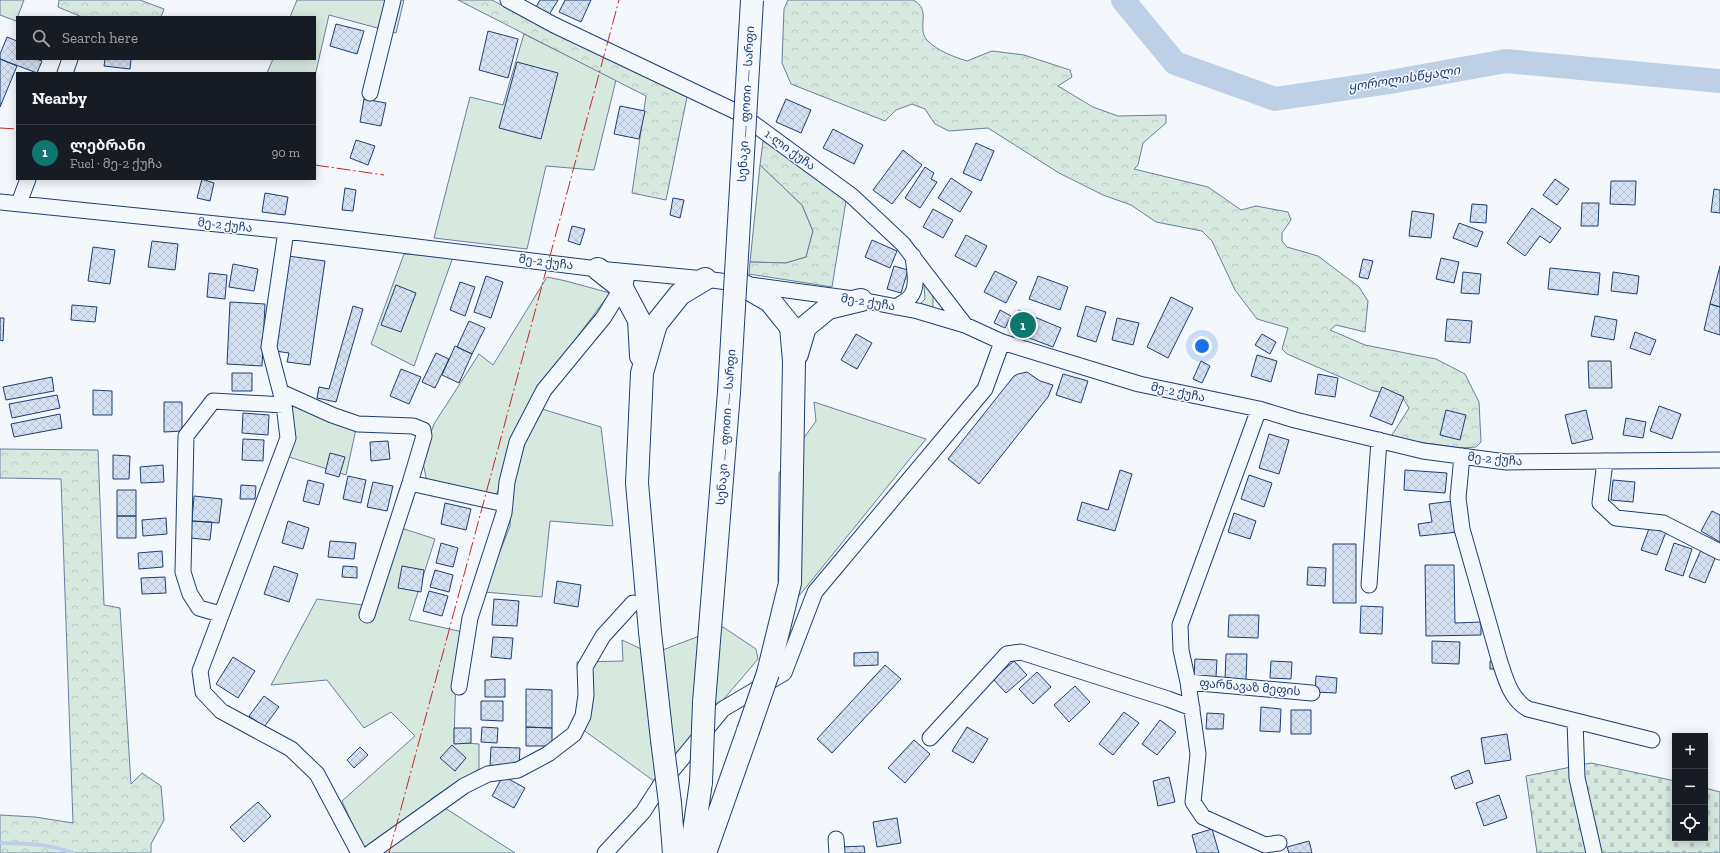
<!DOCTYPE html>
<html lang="en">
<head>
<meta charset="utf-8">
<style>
  :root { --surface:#171b24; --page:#20242c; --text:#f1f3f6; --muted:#9ea1a6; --line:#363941; --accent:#0f766e }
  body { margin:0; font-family:"Zilla Slab","Noto Sans Georgian",serif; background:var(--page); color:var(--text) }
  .controls { position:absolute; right:12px; bottom:12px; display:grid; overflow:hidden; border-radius:0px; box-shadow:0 2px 10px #0003 }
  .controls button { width:36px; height:36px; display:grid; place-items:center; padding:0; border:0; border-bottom:1px solid var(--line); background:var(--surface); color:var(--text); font:20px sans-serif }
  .you { position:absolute; left:1202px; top:346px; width:14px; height:14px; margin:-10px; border:3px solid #fff; border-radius:50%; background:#1a73e8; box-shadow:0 0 0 6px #1a73e833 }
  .badge { display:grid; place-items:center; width:26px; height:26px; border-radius:50%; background:var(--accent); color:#fff; font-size:13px; font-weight:700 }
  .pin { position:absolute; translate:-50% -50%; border:2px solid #fff; box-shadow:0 1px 4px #0006 }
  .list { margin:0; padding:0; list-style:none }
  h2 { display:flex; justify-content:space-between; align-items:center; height:52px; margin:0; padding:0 16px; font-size:17px }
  h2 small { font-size:13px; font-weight:400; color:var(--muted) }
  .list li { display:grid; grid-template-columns:26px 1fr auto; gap:12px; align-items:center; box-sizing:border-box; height:56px; padding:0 16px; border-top:1px solid var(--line) }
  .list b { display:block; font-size:15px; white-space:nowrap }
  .list p { margin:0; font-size:13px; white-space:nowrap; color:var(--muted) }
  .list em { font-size:13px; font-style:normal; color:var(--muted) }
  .icon { flex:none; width:22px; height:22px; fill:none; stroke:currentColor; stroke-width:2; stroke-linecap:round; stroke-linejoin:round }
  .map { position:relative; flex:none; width:1720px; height:853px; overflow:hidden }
  .search { position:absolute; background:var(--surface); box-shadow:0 2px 10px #0003; left:16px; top:16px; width:300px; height:44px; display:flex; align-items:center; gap:10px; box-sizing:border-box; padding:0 14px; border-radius:0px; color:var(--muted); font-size:15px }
  .panel { position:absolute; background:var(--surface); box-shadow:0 2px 10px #0003; left:16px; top:72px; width:300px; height:108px; border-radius:0px }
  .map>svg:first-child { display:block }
  .grass { fill:#d7e8df; stroke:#687fa3 }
  .forest { fill:url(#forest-crowns); stroke:#687fa3 }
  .cemetery { fill:url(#cemetery-stones); stroke:#687fa3 }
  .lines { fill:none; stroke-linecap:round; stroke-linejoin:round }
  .stream { stroke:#bed0e5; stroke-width:4 }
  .river { stroke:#bed0e5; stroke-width:24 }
  .building { fill:url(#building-cross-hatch); stroke:#1d3f73 }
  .minor-casing { stroke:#1d3f73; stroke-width:17 }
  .highway-casing { stroke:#1d3f73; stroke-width:24 }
  .minor { stroke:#f4f7fb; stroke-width:15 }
  .highway { stroke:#f4f7fb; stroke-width:22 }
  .highway-bridge-casing { stroke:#1d3f73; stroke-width:24; stroke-linecap:butt }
  .highway-bridge { stroke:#f4f7fb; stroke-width:22 }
  .power { stroke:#c62828; stroke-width:1; stroke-dasharray:14 3 2 3; stroke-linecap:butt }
  .labels { text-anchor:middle; stroke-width:3; stroke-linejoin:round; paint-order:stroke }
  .street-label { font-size:12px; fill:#1d3f73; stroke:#f4f7fb }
  .water-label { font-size:13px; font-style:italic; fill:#1d3f73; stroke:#f4f7fb }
</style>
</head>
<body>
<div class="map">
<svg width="1720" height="853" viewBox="0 0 1720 853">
  <defs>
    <pattern id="forest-crowns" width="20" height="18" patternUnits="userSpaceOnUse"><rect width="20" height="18" fill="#d7e8df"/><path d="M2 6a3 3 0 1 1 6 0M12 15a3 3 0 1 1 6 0" fill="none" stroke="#b8c8c3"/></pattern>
    <pattern id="cemetery-stones" width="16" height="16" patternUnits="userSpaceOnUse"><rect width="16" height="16" fill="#d7e8df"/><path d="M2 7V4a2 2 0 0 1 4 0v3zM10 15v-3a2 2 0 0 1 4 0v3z" fill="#b8c8c3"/></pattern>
    <pattern id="building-cross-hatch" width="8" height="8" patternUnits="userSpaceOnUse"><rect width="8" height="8" fill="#d5e0f0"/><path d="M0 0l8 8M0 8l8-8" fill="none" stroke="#b6c1d1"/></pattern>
  </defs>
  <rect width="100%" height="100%" fill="#f4f7fb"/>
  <path class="grass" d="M0,0H24L16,21L0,15Z
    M297,0H404L396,33L329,15L315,76V73H267L273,59H315V17H290Z
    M524,34L616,80L594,170L546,166L527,249L434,238L470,97L503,105Z
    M760,165L802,205L813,231L806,257L786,263L750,262Z
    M404,254L453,257L414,366L371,344Z
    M547,277L566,281L610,293L536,392L501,486L494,497L427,483L422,457L434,424L479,354L493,365Z
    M924,286H927L933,295V306L928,309L919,305L925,299Z
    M288,401L356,429L346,475L286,456Z
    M814,402L926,439L786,612L778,581L779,473L816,421Z
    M542,409L601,427L613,526L550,521L542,597L484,592L510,526L513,482L526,440Z
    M389,524L435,539L409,620L463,632L456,672L454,742L479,744V769L431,799L515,853H365L342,801L415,736L391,712L364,728L327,680L271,685L317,599L363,605Z
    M723,627L756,649L758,659L654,781L582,729L577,662L623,661L622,640L652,654Z"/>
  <path class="forest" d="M59,0H140L164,9L161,17H82L58,7Z
    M458,0H492L552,32L687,97L666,200L632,193L646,96Z
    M788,0H913C933,10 915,29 928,41C938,51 954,57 967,61L992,51L1024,55L1070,70L1072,77L1058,86L1093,107L1118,116L1166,115V123L1143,143L1138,165L1134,169L1208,187L1241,210L1256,206L1288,212L1291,220L1282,233V241L1287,247L1318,256L1359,287L1368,301L1365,332L1336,325L1330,330L1365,345L1436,359L1465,374L1479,402L1481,442L1476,447L1461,448L1390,438L1409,408L1401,395L1373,391L1287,354L1282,349L1288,328L1257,319L1235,290L1212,241L1202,231L1156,222L1131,205L1103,195L1059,173L988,128L949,131L935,124L925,109L912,104L896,110L885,121L791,84L782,63L784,9Z
    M763,141L791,159L846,201L832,287L749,274L750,262L786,263L806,257L813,231L802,205L760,165Z
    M0,449L98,450L104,605L120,608L131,784L142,773L161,786L164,820L151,844V853H0V815L35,817L73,823L61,479L0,478Z"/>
  <path class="cemetery" d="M1591,763L1675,781V838H1705V788L1720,792V853H1537L1526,776Z"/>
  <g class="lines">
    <path class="stream" d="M0,843C24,843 50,844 73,853"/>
    <path class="river" d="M1123,0L1175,63L1275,99L1390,82L1506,61L1720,81"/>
  </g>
  <path class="building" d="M540,0H558L549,15L536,7Z
    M565,0H591L581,22L559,12Z
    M336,24L364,31L357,54L330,46Z
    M488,31L518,39L508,78L479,70Z
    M7,37L17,41V59H36L42,61L37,73L0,59V54Z
    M0,59L17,66L0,107Z
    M105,59H131L130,69L104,66Z
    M517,62L558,73L541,139L499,128Z
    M364,99L386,103L381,126L360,122Z
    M786,99L811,110L801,133L776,122Z
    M620,106L645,111L639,139L614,134Z
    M833,129L863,145L854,164L823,148Z
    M356,140L375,146L368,165L350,158Z
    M976,143L994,151L981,181L963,173Z
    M903,150L922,165L892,204L873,190Z
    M925,167L934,173L931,179L937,182L920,208L905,198Z
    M951,178L972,192L960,212L938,198Z
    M202,179L214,183L210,201L197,198Z
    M1555,179L1569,189L1557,205L1543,195Z
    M1611,181H1636L1635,205L1610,204Z
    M345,188L356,190L353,211L342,210Z
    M1714,189L1720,190V213L1711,212Z
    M265,193L288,197L285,215L262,212Z
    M673,198L684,200L680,218L670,215Z
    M1582,203H1599L1598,226H1581Z
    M1472,204L1487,205L1486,223L1470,222Z
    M1532,208L1561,228L1550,243L1540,236L1525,256L1507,243Z
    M933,209L953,220L943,238L923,227Z
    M1412,211L1434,214L1431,238L1409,236Z
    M1459,223L1483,232L1477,247L1453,238Z
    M572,226L585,229L580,245L568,241Z
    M966,235L987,246L976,267L955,256Z
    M872,240L897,251L890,268L865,257Z
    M152,241L178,244L175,270L148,267Z
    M93,247L115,250L110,284L88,281Z
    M288,256L325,261L310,365L287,362L289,353L275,351Z
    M1441,258L1459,262L1454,283L1436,279Z
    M1363,259L1373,261L1368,279L1359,277Z
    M233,264L258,269L254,291L229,287Z
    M894,266L908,270L901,293L887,289Z
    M1720,266V307L1710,304Z
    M1550,268L1600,273L1598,295L1548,289Z
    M995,271L1017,282L1006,303L984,292Z
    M1463,272L1481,274L1479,294L1461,293Z
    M1613,272L1639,276L1637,294L1611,291Z
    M209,273L227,275L225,299L207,297Z
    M486,276L503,282L491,318L474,312Z
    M1038,276L1068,287L1060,310L1029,299Z
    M460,282L475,287L465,316L450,310Z
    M396,285L416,293L401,332L381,325Z
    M1171,297L1193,308L1168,358L1147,347Z
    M230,302L265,304L262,366L227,364Z
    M1710,304L1720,307V335L1704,330Z
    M72,305L97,307L95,322L71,320Z
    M353,306L363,309L336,402L317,398L319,387L329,389Z
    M1086,306L1106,312L1096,342L1077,336Z
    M1000,310L1011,316L1005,328L994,323Z
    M1019,310L1037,318L1029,338L1011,330Z
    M1595,316L1617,320L1614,340L1591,336Z
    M0,318H4L3,341L0,340Z
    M1037,318L1061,328L1053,347L1029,338Z
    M1117,318L1139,323L1133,345L1112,340Z
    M1447,319L1472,321L1470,343L1445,341Z
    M469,321L485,328L472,354L457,347Z
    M1635,332L1656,340L1650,355L1630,348Z
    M856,334L872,343L857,369L841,360Z
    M1262,334L1276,342L1270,354L1255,345Z
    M455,346L472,354L459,383L442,375Z
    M436,353L449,359L435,388L422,382Z
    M1257,355L1277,361L1271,382L1251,376Z
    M1201,361L1210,366L1202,383L1193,379Z
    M1588,361H1611L1612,388H1589Z
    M401,369L421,377L409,404L390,396Z
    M1027,372L1040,381L1053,385L1048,397L979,484L948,459L1014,376L1018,374Z
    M232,373H252V391H232Z
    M1063,374L1088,381L1081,403L1056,395Z
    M1318,374L1338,378L1335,397L1315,394Z
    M52,377L54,391L6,400L3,387Z
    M1382,387L1404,397L1392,425L1370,416Z
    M93,390L112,391V415H93Z
    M57,395L60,408L12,418L9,404Z
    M164,402H182V431L164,432Z
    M1659,406L1681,414L1672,439L1650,431Z
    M1446,410L1466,415L1460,440L1440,435Z
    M1586,410L1593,439L1572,444L1565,415Z
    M243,413L269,415L268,435L242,433Z
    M60,414L62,428L14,437L11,424Z
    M1626,418L1646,422L1643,438L1623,435Z
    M1269,434L1289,440L1279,474L1259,468Z
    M243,439L264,440L263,461L242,460Z
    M388,441L390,459L371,461L370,442Z
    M330,453L345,457L339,477L325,473Z
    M113,455L130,456L129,479H113Z
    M163,465L164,482L141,483L140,467Z
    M1120,470L1132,474L1115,531L1077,520L1082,502L1108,510Z
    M1405,470L1447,473L1445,493L1404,490Z
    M1249,475L1272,483L1264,507L1241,499Z
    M348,476L366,480L361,503L343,499Z
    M308,480L324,484L319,505L303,501Z
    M1613,480L1635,482L1633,502L1611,500Z
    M373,482L393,486L387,511L367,507Z
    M241,485L256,486L255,499H240Z
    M117,490H136V516H117Z
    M194,496L222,499L219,523L192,521Z
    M1453,501L1458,532L1420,536L1418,524L1432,522L1429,504Z
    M445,503L471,509L466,530L441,524Z
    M1712,511L1720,515V542L1701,531Z
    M1234,513L1256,521L1250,539L1228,532Z
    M117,516H136V538H117Z
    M166,518L167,534L143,536L142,520Z
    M192,521L212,522L210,540L190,538Z
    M288,521L309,528L303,549L282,543Z
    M1650,526L1666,532L1657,555L1641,550Z
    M330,541L356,543L354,559L328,557Z
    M441,543L458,548L453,567L436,563Z
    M1674,543L1692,549L1683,576L1665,570Z
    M1333,544H1356V603H1333Z
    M1701,550L1716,556L1705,583L1689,577Z
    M162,551L163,567L139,569L138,553Z
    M1425,565H1454L1455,623L1481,622V635L1426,636Z
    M274,566L298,574L289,602L264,594Z
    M343,566L357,567V578L342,577Z
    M402,566L424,570L421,592L398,588Z
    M1308,567L1326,568L1325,586L1307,585Z
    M435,570L453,575L449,592L430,587Z
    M165,577L166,593L142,594L141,578Z
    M557,581L581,585L578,607L554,603Z
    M429,591L448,596L442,616L423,611Z
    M494,599L519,601L517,626L492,625Z
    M1361,606L1383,607L1382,634L1360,633Z
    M1229,615H1259L1258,638L1228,637Z
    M493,637L513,638L511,659L491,657Z
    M1432,641L1460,642L1459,664L1432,663Z
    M878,652V665L854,666V653Z
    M1226,654H1247L1246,680L1225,679Z
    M233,657L255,671L238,698L216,684Z
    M1195,659L1217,660L1216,677L1194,676Z
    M1014,661L1027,675L1006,693L993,679Z
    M1271,661L1292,662L1291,679L1270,678Z
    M1490,661H1494L1495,669H1490Z
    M885,665L901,679L832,753L817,739Z
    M1037,672L1051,687L1033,704L1019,689Z
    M1316,676L1337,678L1336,693L1315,692Z
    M505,679V697H485V680Z
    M1075,686L1090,702L1069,722L1054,705Z
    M526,689L552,690V728L526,727Z
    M264,696L279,707L264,727L249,716Z
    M481,701H503V721L481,720Z
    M1261,707L1281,709L1280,732L1260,731Z
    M1291,710H1311V734H1291Z
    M1124,712L1139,723L1113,755L1099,744Z
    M1207,713L1224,714L1223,729H1206Z
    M1160,720L1176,732L1157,755L1142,744Z
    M482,727L498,728L497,743L481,742Z
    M526,727L552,728V746H526Z
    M967,727L988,739L973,763L952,751Z
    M454,728H471V743L454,744Z
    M1507,734L1511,760L1485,764L1481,738Z
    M914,740L930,754L905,783L888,768Z
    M452,745L466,758L455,771L440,758Z
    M360,747L368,755L354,768L347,760Z
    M491,747L520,748L519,767L490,766Z
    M1469,770L1473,783L1455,789L1451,777Z
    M503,776L525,788L514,808L492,796Z
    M1169,777L1175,802L1158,806L1153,781Z
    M1499,795L1507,818L1484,826L1476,803Z
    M258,802L271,816L244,842L230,827Z
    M897,818L901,843L877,847L873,822Z
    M1212,829L1219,853H1197L1192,835Z
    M1309,841L1312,853H1289L1287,847Z
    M864,846L865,853H841L840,847Z"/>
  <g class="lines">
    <g class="minor-casing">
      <path id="minor" d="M508,0L554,25L739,113L852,196L903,244L965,325
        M65,73L70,59
        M370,93L393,0
        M0,202L286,231L598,269L705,279L861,300L918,311L965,325L1002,342L1139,384L1259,409L1295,420L1423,451L1506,462L1720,460
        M19,203L28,179
        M286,231L269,347L284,405L288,438L200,671L203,692L221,711L291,749L317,774L359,853
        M896,307C900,304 907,301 910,297C919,287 914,268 913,256
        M281,392L332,415L358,424L413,426L423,430L424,436L410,483L367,615
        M1259,409L1180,625L1181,650L1188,682L1198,754L1193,802L1203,817L1265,845L1279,843
        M1462,456L1458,498L1462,529L1499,659C1505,677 1510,699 1528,709L1652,740
        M1605,461L1600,503L1616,518L1663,523L1720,552
        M410,483L505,504
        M1369,585L1379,440
        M220,614L199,608L190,594L183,572L186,436L213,401L284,405
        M1188,682L1312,693
        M459,687L470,618L504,513L507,482L517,442L544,390L604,317L626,281
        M1575,721L1577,778L1594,853
        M930,738L1007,654L1021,652L1168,699L1192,708
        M836,839L837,853
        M370,853L464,786L488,774L518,770L548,754L574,734L583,716L586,695L585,667L603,636L633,603
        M605,853L643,812L661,784L723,709L784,673L815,592L985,389L1002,342"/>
    </g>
    <g class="highway-casing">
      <path id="highway" d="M598,269L622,288L639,320L641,356
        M739,283L770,301L791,327L794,361L790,583L768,673
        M797,354L805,327L828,308L861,300
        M704,703L729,392
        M662,740L650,632L637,483L642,373L656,324L680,294L705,279
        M670,803L674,853
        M691,853L701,782
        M705,853L748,731"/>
    </g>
    <use href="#minor" class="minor"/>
    <use href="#highway" class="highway"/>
    <g class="highway-bridge-casing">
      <path id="highway-bridge" d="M729,392L752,0
        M748,731L768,673
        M662,740L670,803
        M701,782L704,703"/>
    </g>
    <use href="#highway-bridge" class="highway-bridge"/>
    <path class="power" d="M0,128L17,129
      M315,165L384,175
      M389,853L619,0"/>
  </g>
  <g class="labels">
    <g class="street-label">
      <text transform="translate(746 104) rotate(-87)" y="4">სენაკი — ფოთი — სარფი</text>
      <text transform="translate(790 150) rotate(36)" y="4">1-ლი ქუჩა</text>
      <text transform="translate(225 225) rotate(6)" y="4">მე-2 ქუჩა</text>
      <text transform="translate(546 262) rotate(7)" y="4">მე-2 ქუჩა</text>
      <text transform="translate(868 302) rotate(9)" y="4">მე-2 ქუჩა</text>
      <text transform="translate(1178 392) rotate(12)" y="4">მე-2 ქუჩა</text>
      <text transform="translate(726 427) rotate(-86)" y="4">სენაკი — ფოთი — სარფი</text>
      <text transform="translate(1495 459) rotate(5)" y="4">მე-2 ქუჩა</text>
      <text transform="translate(1250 687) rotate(5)" y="4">ფარნავაზ მეფის</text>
    </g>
    <g class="water-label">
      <text transform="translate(1404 78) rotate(-9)" y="5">ყოროლისწყალი</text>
    </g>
  </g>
</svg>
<div class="controls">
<button>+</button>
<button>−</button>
<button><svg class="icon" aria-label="locate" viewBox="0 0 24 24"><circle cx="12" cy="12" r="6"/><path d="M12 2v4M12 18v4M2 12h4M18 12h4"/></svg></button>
</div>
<div class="you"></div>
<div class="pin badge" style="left:1023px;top:325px">1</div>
<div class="search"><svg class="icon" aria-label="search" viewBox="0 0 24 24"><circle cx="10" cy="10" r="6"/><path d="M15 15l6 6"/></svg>Search here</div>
<section class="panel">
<h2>Nearby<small></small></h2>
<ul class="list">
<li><span class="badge">1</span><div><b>ლებრანი</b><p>Fuel · მე-2 ქუჩა</p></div><em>90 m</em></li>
</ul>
</section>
</div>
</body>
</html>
